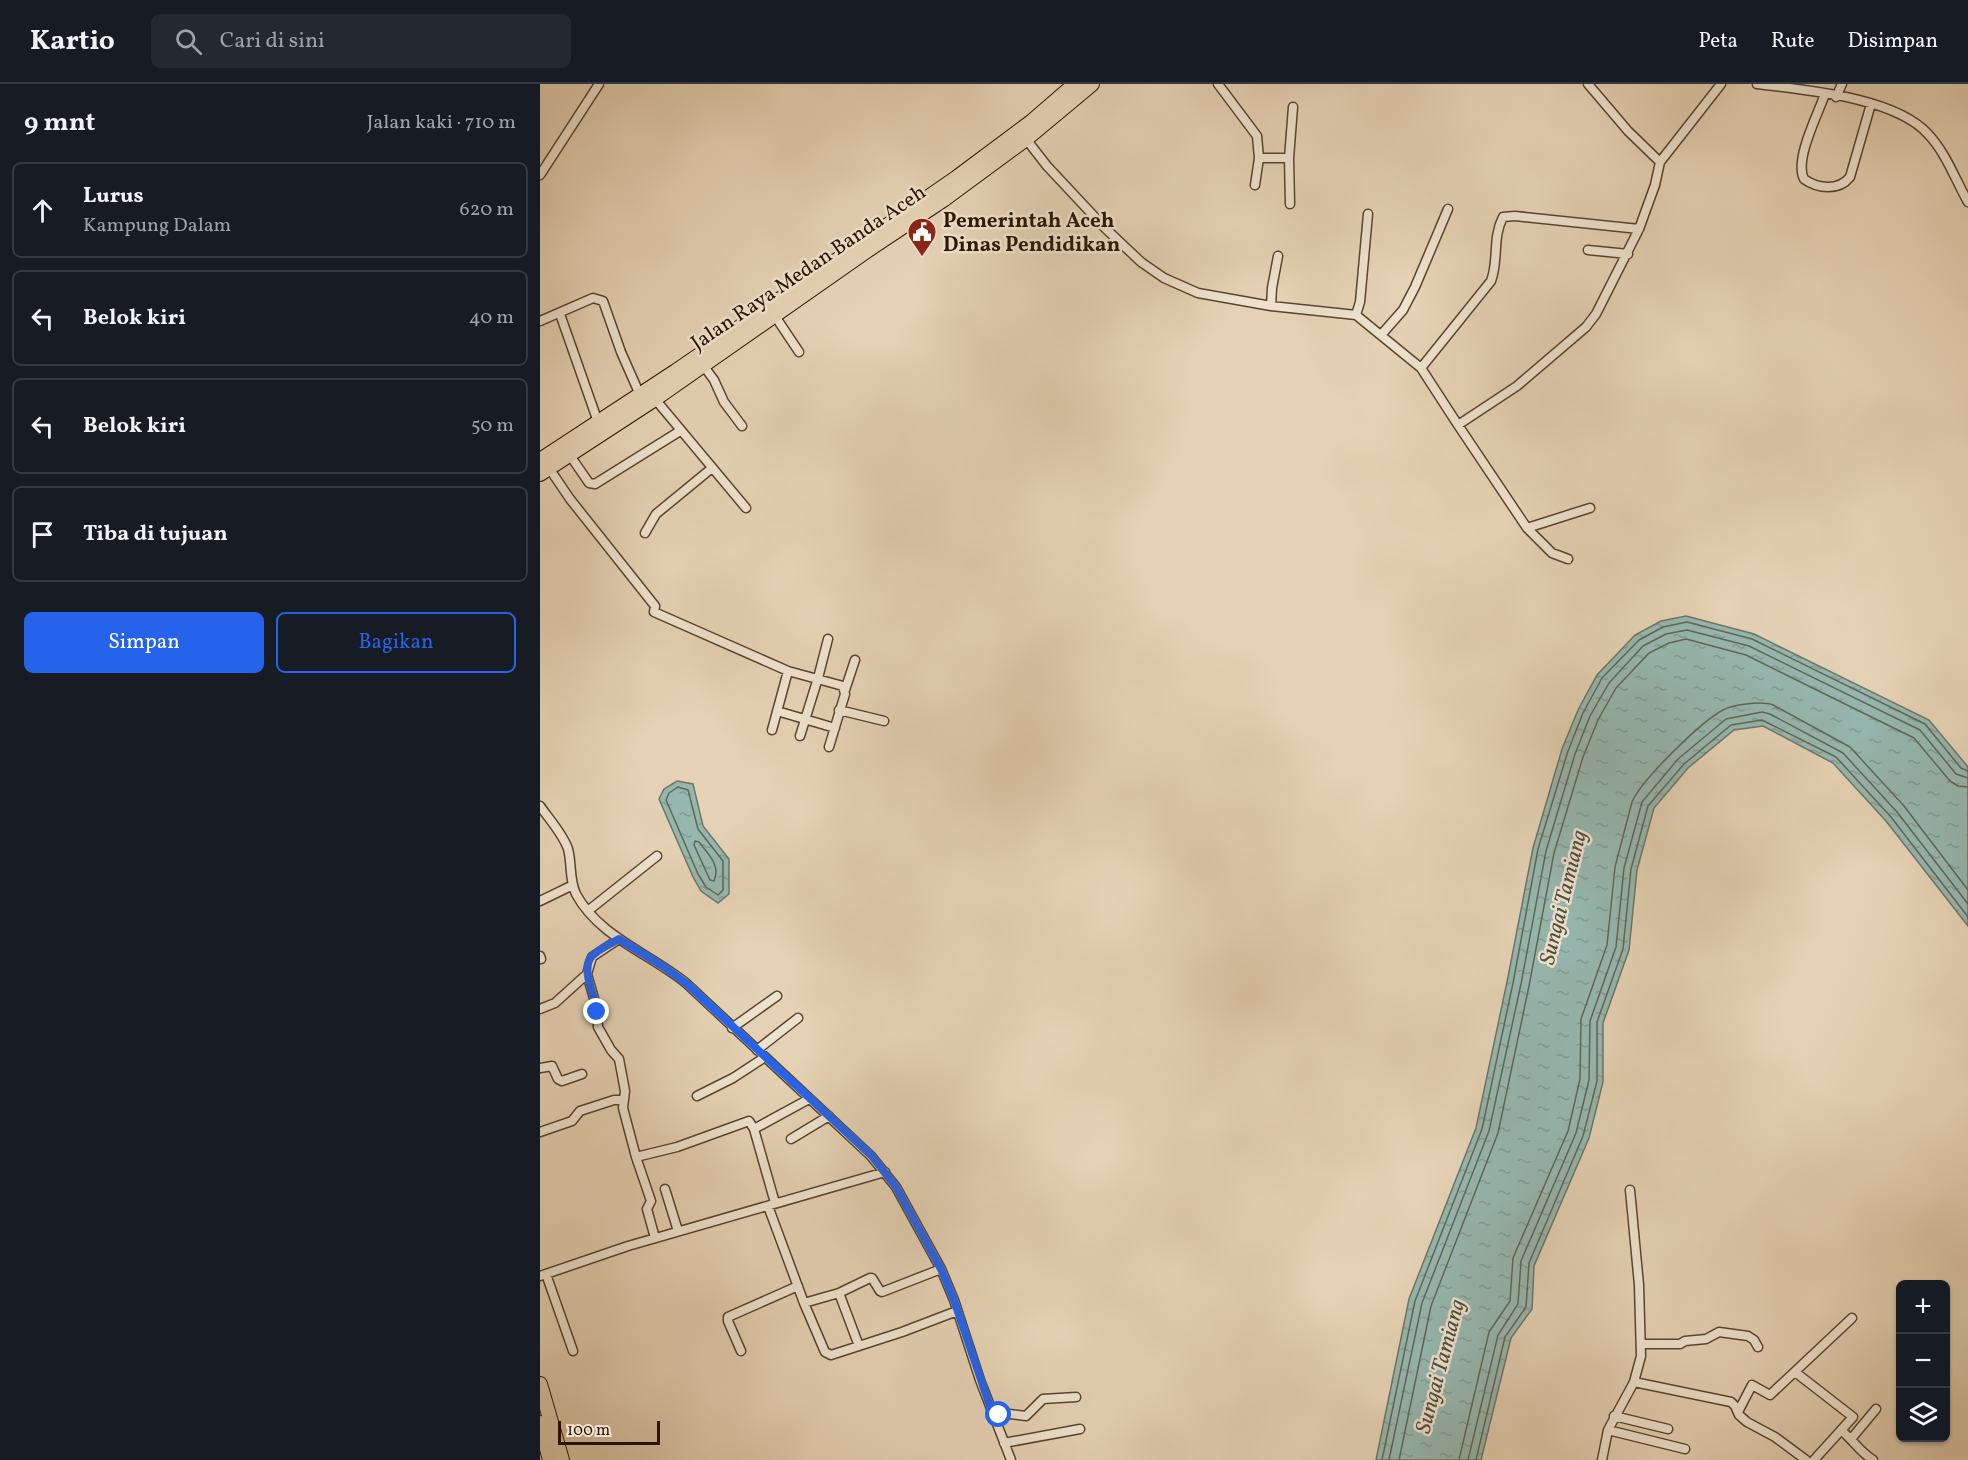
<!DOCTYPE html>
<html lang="id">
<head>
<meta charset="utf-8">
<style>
  :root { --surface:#171b24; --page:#242831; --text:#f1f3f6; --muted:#9ea1a6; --line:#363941; --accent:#2563eb }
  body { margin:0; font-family:Vollkorn,serif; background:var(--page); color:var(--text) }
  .controls { position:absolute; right:18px; bottom:18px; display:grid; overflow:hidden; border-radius:9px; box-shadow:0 2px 4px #0004 }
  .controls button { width:54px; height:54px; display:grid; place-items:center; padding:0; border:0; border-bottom:2px solid var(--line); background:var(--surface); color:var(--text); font:30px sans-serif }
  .scale { position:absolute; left:18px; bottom:15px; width:102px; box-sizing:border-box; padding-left:6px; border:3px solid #2b1401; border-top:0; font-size:16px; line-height:21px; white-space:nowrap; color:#2b1401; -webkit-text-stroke:4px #eee2ce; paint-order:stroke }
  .stop { position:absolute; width:18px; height:18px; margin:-14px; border:4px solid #2563eb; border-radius:50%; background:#fff }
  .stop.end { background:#2563eb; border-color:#fff; box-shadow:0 2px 6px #0008 }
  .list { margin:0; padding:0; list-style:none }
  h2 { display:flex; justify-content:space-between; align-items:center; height:78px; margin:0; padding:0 24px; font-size:26px }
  h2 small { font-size:20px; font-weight:400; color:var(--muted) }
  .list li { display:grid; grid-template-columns:39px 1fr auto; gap:18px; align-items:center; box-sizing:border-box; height:96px; margin:0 12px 12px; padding:0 12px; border:2px solid var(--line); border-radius:9px }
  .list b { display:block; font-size:22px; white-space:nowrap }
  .list p { margin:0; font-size:20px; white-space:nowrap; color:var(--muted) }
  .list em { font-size:20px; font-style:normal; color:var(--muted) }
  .actions { display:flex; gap:12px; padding:18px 24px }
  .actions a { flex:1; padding:14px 0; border:2px solid var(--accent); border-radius:9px; text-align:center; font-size:21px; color:var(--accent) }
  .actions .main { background:var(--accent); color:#fff }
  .icon { flex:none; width:33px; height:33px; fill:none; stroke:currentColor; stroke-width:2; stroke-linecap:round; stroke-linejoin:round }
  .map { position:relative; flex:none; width:1428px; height:1376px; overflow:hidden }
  header { display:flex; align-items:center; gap:36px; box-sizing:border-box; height:84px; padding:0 30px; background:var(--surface); border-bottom:2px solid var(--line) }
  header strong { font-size:28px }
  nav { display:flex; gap:33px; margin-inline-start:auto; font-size:21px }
  .search { width:420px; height:54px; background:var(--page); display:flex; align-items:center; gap:15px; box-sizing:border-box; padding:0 21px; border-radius:9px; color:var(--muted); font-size:22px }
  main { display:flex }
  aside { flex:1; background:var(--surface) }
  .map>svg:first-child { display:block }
  .water { fill:url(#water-ripples); stroke:#6b7669; stroke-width:1.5 }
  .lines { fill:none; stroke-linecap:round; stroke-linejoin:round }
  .shore { stroke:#606658; stroke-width:1.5 }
  .minor-casing { stroke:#5a442e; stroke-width:11 }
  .trunk-casing { stroke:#2b1401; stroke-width:16 }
  .minor { stroke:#eee2ce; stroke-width:8 }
  .trunk { stroke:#e5d2b4; stroke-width:14 }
  .route { stroke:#2563eb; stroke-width:8 }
  .labels { text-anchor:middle; stroke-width:5; stroke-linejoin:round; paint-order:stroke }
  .poi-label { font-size:21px; font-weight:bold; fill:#2b1401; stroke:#eee2ce; text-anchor:start }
  .street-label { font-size:21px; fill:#2b1401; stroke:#eee2ce }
  .water-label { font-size:22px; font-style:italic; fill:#504d3e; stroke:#eee2ce }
</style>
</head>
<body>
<header>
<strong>Kartio</strong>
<div class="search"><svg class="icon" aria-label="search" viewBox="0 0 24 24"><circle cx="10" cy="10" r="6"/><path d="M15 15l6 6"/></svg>Cari di sini</div>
<nav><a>Peta</a><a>Rute</a><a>Disimpan</a></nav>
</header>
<main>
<aside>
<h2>9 mnt<small>Jalan kaki · 710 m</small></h2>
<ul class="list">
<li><svg class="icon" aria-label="ahead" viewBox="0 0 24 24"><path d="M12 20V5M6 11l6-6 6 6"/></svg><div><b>Lurus</b><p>Kampung Dalam</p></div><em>620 m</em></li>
<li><svg class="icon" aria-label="left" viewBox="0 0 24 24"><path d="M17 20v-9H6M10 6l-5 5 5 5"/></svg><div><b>Belok kiri</b></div><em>40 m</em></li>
<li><svg class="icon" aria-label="left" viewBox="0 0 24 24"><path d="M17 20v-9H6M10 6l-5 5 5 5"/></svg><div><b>Belok kiri</b></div><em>50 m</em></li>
<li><svg class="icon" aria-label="arrive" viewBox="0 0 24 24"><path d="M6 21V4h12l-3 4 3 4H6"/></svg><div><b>Tiba di tujuan</b></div></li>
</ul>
<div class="actions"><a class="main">Simpan</a><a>Bagikan</a></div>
</aside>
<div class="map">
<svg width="1428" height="1376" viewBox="0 0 1428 1376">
  <defs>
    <pattern id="water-ripples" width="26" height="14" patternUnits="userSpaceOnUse" patternTransform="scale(1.5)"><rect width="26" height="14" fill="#96b7af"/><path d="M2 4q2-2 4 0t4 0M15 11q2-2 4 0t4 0" fill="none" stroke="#819c95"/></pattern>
  </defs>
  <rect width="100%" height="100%" fill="#e5d2b4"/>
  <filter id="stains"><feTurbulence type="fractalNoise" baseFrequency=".00333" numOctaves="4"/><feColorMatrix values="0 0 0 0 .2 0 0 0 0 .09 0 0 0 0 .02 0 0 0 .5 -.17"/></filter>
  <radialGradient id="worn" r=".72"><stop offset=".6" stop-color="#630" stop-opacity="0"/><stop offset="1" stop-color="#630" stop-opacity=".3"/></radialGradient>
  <path class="water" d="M1146,532L1214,550L1389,636L1428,683V842L1346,737L1293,679L1223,642L1194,646L1148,684L1114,724L1097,786L1089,866L1063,939V998L1049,1054L994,1182L992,1225L971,1254L941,1376H836L869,1215L936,1044L967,898L993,764L1022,665L1038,626L1057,591L1095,551L1121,537Z
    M137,697L153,700L163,742L189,775V810L178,819L161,807L153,793L119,715L124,705Z"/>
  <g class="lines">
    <path class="shore" d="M138,703L148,706L158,745L183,777V806L178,811L166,803L158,790L126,716L129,709Z
      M155,757L159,758C168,770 181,781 174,797L170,796L154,761Z
      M842,1376L875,1217L942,1045L973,899L998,765L1028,667L1043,629L1062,594L1099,556L1123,543L1147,538L1212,555L1385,640L1421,684L1428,687
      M849,1376L882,1219L949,1047L981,900L1006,767L1035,670L1050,632L1069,599L1103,562L1126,550L1147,546L1209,562L1380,646L1416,690L1428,694
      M859,1376L891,1222L958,1049L989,902L1014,769L1043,673L1058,636L1076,604L1109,569L1129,559L1146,555L1206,571L1374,654L1410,697L1418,702L1428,703
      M919,1376L949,1248L970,1217L973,1174L1028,1047L1040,995L1041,935L1067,861L1075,783L1092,718C1101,696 1162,637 1183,626C1194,620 1222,617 1233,621L1310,663L1364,722L1428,806
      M928,1376L958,1251L978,1220L981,1177L1036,1049L1049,996L1050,937L1076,863L1084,784L1102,718L1138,675L1186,635L1222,628L1230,630L1303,669L1357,728L1428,820
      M936,1376L965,1253L986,1223L989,1179L1043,1052L1057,997V938L1083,865L1091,785L1108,722L1144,680L1191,641L1222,636L1296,673L1351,733L1428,833"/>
    <g class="minor-casing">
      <path id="minor" d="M678,0L717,52L719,74L715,101
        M1048,0L1088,47L1120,78
        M1217,0C1265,6 1355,13 1388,50C1406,69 1415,95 1428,118
        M1285,10C1278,30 1254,76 1264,95C1278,105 1299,107 1310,93L1331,20
        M1296,13L1302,0
        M486,55L507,82L566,145L601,178L624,194L658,209L731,222L816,231L881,284L918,341L977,302L1046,243L1056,230L1099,145L1115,101L1120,78L1181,0
        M719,74H749
        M0,91L59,0
        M750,120L749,74L753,23
        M1048,166L1088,170
        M731,222L732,204L738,172
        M20,230L58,338
        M816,231L820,218L828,130
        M235,232L259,268
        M0,237L53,214L63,217L81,268L100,311
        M841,251L863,226L875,203L908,125
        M163,281L174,296L184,318L202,342
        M881,284L951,197C959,176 952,154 963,133L975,132L1099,145
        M115,315L206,424
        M918,341L987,444L1012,469L1028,475
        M29,370L49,399L55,400L140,347
        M9,384L30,415L115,522L114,528L248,587L303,602L305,610L289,663
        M987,444L1050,424
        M105,449L116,430L172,384
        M305,606L315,576
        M299,626L344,637
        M237,627L295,644
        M232,646L248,587
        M260,652L278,594L288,555
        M0,722C9,735 23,750 28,765C32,779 29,796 36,810C59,853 111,870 147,900L331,1072L356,1103L401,1185L414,1216L440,1296L471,1376
        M0,817L33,801
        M49,826L117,772
        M79,855L52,873L47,890L57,925L58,943L71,966L79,975L85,1007L83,1024L96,1073L137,1063L209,1037L214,1045L235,1119
        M0,872L1,875
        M0,925L15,919L47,890
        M192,944L237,912
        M217,966L258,934
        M0,984L12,982L18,995L22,997L42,990
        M157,1012L193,994L225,973
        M214,1045L269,1015
        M0,1048L32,1037L40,1027L74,1016H84
        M251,1055L289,1032
        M96,1073L111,1117L107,1125L115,1154
        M125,1105L138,1147
        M228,1122L264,1219L299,1209L330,1194H332L340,1207L342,1208L401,1185
        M6,1190L33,1267
        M0,1192L88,1162L345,1088
        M299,1209L319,1262
        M264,1219L285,1268L291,1271L362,1248L417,1227
        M1101,1260H1140L1145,1257L1166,1255L1179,1248L1208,1252L1214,1256L1218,1263
        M201,1267L188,1237V1233L258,1202
        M1255,1288L1313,1333L1274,1376
        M1094,1298L1191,1318L1195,1322L1199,1331L1207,1338L1235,1353L1266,1376
        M1198,1328L1212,1301L1230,1311L1312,1234
        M1074,1332L1128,1345
        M454,1334L462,1329L486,1332L503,1315L536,1313
        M1068,1346L1145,1365
        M1301,1346C1313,1356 1320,1368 1333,1376
        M1311,1355L1336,1325
        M464,1359L540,1345
        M1062,1376L1068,1346L1094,1298L1101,1272L1099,1201L1090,1106"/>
    </g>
    <g class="trunk-casing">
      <path id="trunk" d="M0,376L136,287L416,94L491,38L535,0
        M0,390L115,315L328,166L403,116L486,55L552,0
        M0,1300L22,1376
        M0,1339L10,1376"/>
    </g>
    <use href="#minor" class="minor"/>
    <use href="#trunk" class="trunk"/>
  </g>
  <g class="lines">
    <path class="route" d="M57,928C55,912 41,886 51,873C57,866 70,860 79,855L124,883L147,900L332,1072L356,1103L401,1185L414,1216L454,1334L459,1331"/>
  </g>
  <defs>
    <g id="civic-pin" transform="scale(1.5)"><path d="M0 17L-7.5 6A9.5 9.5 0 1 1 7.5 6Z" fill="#8f2418" stroke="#eee2ce"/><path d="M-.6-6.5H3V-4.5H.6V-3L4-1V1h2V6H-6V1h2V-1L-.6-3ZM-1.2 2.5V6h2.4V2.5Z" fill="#fff"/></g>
  </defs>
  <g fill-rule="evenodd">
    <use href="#civic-pin" x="382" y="148"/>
  </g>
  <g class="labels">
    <g class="poi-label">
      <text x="403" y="143">Pemerintah Aceh<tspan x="403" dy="24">Dinas Pendidikan</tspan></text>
    </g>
    <g class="street-label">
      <text transform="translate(268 183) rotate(-34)" y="7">Jalan Raya Medan Banda Aceh</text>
    </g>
    <g class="water-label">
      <text transform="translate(1022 813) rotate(-76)" y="8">Sungai Tamiang</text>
      <text transform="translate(899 1282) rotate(-75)" y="8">Sungai Tamiang</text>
    </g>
  </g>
  <rect width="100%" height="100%" filter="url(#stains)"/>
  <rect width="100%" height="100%" fill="url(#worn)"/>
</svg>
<div class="controls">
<button>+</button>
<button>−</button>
<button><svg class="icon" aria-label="layers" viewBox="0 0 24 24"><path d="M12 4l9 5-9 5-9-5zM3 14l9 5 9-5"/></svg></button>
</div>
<div class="scale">100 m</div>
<div class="stop" style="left:459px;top:1331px"></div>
<div class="stop end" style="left:57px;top:928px"></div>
</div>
</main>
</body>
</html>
